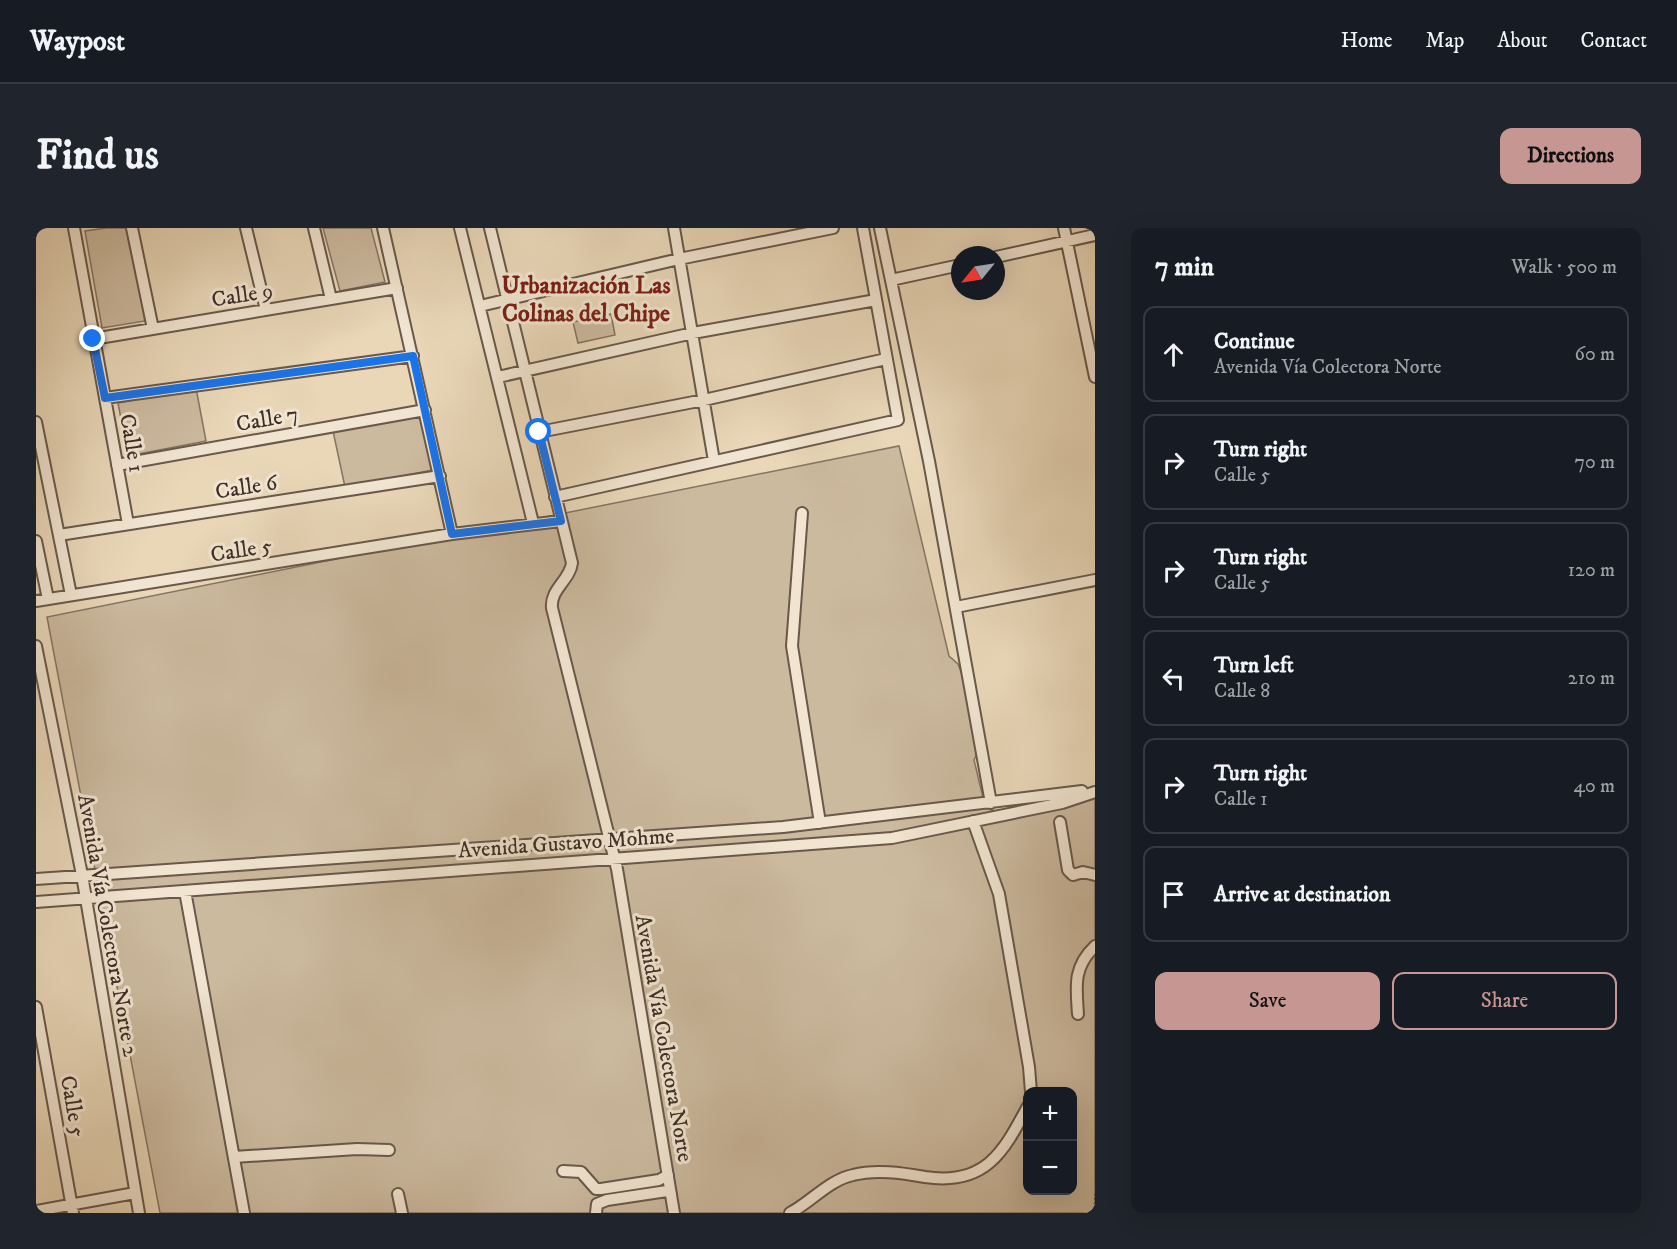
<!DOCTYPE html>
<html lang="en">
<head>
<meta charset="utf-8">
<style>
  :root { --surface:#171b24; --page:#20242c; --text:#f1f3f6; --muted:#9ea1a6; --line:#363941; --accent:#c59692 }
  body { margin:0; font-family:"IM FELL DW Pica",serif; background:var(--page); color:var(--text) }
  .controls { position:absolute; right:18px; bottom:18px; display:grid; overflow:hidden; border-radius:12px; box-shadow:0 6px 24px #0002 }
  .controls button { width:54px; height:54px; display:grid; place-items:center; padding:0; border:0; border-bottom:2px solid var(--line); background:var(--surface); color:var(--text); font:30px sans-serif }
  .compass { position:absolute; left:915px; top:18px; width:54px; height:54px; border-radius:50%; background:var(--surface); box-shadow:0 6px 24px #0002; rotate:240deg }
  .stop { position:absolute; width:18px; height:18px; margin:-14px; border:4px solid #1a73e8; border-radius:50%; background:#fff }
  .stop.end { background:#1a73e8; border-color:#fff; box-shadow:0 2px 6px #0008 }
  .list { margin:0; padding:0; list-style:none }
  h2 { display:flex; justify-content:space-between; align-items:center; height:78px; margin:0; padding:0 24px; font-size:26px }
  h2 small { font-size:20px; font-weight:400; color:var(--muted) }
  .list li { display:grid; grid-template-columns:39px 1fr auto; gap:18px; align-items:center; box-sizing:border-box; height:96px; margin:0 12px 12px; padding:0 12px; border:2px solid var(--line); border-radius:12px }
  .list b { display:block; font-size:22px; white-space:nowrap }
  .list p { margin:0; font-size:20px; white-space:nowrap; color:var(--muted) }
  .list em { font-size:20px; font-style:normal; color:var(--muted) }
  .actions { display:flex; gap:12px; padding:18px 24px }
  .actions a { flex:1; padding:14px 0; border:2px solid var(--accent); border-radius:12px; text-align:center; font-size:21px; color:var(--accent) }
  .actions .main { background:var(--accent); color:#111 }
  .icon { flex:none; width:33px; height:33px; fill:none; stroke:currentColor; stroke-width:2; stroke-linecap:round; stroke-linejoin:round }
  .map { position:relative; flex:none; width:1059px; height:985px; overflow:hidden; border-radius:12px }
  header { display:flex; align-items:center; gap:36px; box-sizing:border-box; height:84px; padding:0 30px; background:var(--surface); border-bottom:2px solid var(--line) }
  header strong { font-size:28px }
  nav { display:flex; gap:33px; margin-inline-start:auto; font-size:21px }
  .intro { display:flex; align-items:center; justify-content:space-between; box-sizing:border-box; height:144px; padding:0 36px }
  h1 { margin:0; font-size:42px }
  .button { padding:15px 27px; border-radius:12px; background:var(--accent); color:#111; font-size:21px; font-weight:700 }
  main { display:flex; gap:36px; padding:0 36px }
  aside { flex:1; background:var(--surface); border-radius:12px; box-shadow:0 6px 24px #0002 }
  .map>svg:first-child { display:block }
  .green { fill:#ccba9f; stroke:#847463; stroke-width:1.5; fill-rule:evenodd }
  .lines { fill:none; stroke-linecap:round; stroke-linejoin:round }
  .minor-casing { stroke:#68594b; stroke-width:14 }
  .path { stroke:#3d2f27; stroke-width:1.5; stroke-dasharray:1.5 3; stroke-linecap:butt }
  .minor { stroke:#f1e5d1; stroke-width:10 }
  .route { stroke:#1a73e8; stroke-width:8 }
  .labels { text-anchor:middle; stroke-width:6; stroke-linejoin:round; paint-order:stroke }
  .street-label { font-size:22px; fill:#3d2f27; stroke:#f1e5d1 }
  .neighbourhood-label { font-size:24px; font-weight:bold; fill:#7a1f14; stroke:#f1e5d1 }
</style>
</head>
<body>
<header>
<strong>Waypost</strong>
<nav><a>Home</a><a>Map</a><a>About</a><a>Contact</a></nav>
</header>
<div class="intro"><h1>Find us</h1><a class="button">Directions</a></div>
<main>
<div class="map">
<svg width="1059" height="985" viewBox="0 0 1059 985">
  <rect width="100%" height="100%" fill="#e9d7b8"/>
  <filter id="stains"><feTurbulence type="fractalNoise" baseFrequency=".00333" numOctaves="4"/><feColorMatrix values="0 0 0 0 .2 0 0 0 0 .09 0 0 0 0 .02 0 0 0 .5 -.17"/></filter>
  <radialGradient id="worn" r=".72"><stop offset=".6" stop-color="#630" stop-opacity="0"/><stop offset="1" stop-color="#630" stop-opacity=".3"/></radialGradient>
  <path class="green" d="M70,0H93L109,93L66,100L49,3Z
    M287,0H335L349,54L304,63Z
    M575,86L579,107L542,115L537,94Z
    M160,160L170,213L92,228L82,175Z
    M386,185L397,242L309,259L297,203Z
    M863,218L913,428L922,436L933,465L943,521L938,532L949,578L963,587L1059,570V985H124L11,389ZM992,864H1036V962H992Z"/>
  <g class="lines">
    <g class="minor-casing">
      <path id="minor" d="M38,0L92,296
        M96,0L117,101
        M210,0L230,82
        M278,0L295,71
        M347,0L416,306
        M424,0L497,295
        M454,0L536,335C534,352 514,361 516,380L581,641L638,985
        M638,0L678,233
        M844,0L893,233L955,575
        M1028,0L1059,149
        M960,29L1059,7
        M855,52L924,37
        M444,78L643,31L797,0
        M57,111L361,60
        M462,149L657,105L840,72
        M69,170L377,128
        M0,194L35,367
        M503,204L668,172L850,131
        M81,237L389,182
        M519,269L862,192L827,0
        M766,285L756,418L784,595
        M23,307L404,248
        M0,313L12,371
        M0,373L416,306L525,293
        M920,379L1059,352
        M0,418L46,647L103,985
        M937,593L963,666L993,839L995,864
        M1024,594L1032,642L1037,647L1047,644L1059,647
        M0,651L747,599L1046,563
        M149,663L208,985
        M0,674L856,610L1026,575L1059,564
        M0,779L37,985
        M1042,786C1040,758 1037,739 1059,718
        M198,929L321,921L353,922
        M527,943L545,944L560,961H565L623,952L632,947
        M362,966L366,985
        M0,983L99,965
        M560,985L561,976L571,972L631,963L635,966
        M754,985C775,974 793,952 817,947C840,941 866,945 889,949C949,958 967,925 992,878"/>
    </g>
    <path class="path" d="M1058,985L1059,966"/>
    <use href="#minor" class="minor"/>
  </g>
  <g class="lines">
    <path class="route" d="M57,111L69,170L377,128L416,306L525,293L503,204"/>
  </g>
  <g class="labels">
    <g class="street-label">
      <text transform="translate(206 66) rotate(-9)" y="8">Calle 9</text>
      <text transform="translate(231 190) rotate(-10)" y="8">Calle 7</text>
      <text transform="translate(97 215) rotate(80)" y="8">Calle 1</text>
      <text transform="translate(210 258) rotate(-9)" y="8">Calle 6</text>
      <text transform="translate(205 321) rotate(-9)" y="8">Calle 5</text>
      <text transform="translate(530 614) rotate(-4)" y="8">Avenida Gustavo Mohme</text>
      <text transform="translate(73 697) rotate(80)" y="8">Avenida Vía Colectora Norte 2</text>
      <text transform="translate(629 810) rotate(80)" y="8">Avenida Vía Colectora Norte</text>
      <text transform="translate(38 878) rotate(80)" y="8">Calle 5</text>
    </g>
    <g class="neighbourhood-label">
      <text x="550" y="65">Urbanización Las<tspan x="550" dy="28">Colinas del Chipe</tspan></text>
    </g>
  </g>
  <rect width="100%" height="100%" filter="url(#stains)"/>
  <rect width="100%" height="100%" fill="url(#worn)"/>
</svg>
<div class="controls">
<button>+</button>
<button>−</button>
</div>
<svg class="compass" viewBox="-18 -18 36 36"><path d="M0-13l5 13h-10z" fill="#e53935"/><path d="M0 13l5-13h-10z" fill="#9ea1a6"/></svg>
<div class="stop" style="left:503px;top:204px"></div>
<div class="stop end" style="left:57px;top:111px"></div>
</div>
<aside>
<h2>7 min<small>Walk · 500 m</small></h2>
<ul class="list">
<li><svg class="icon" aria-label="ahead" viewBox="0 0 24 24"><path d="M12 20V5M6 11l6-6 6 6"/></svg><div><b>Continue</b><p>Avenida Vía Colectora Norte</p></div><em>60 m</em></li>
<li><svg class="icon" aria-label="right" viewBox="0 0 24 24"><path d="M7 20v-9h11M14 6l5 5-5 5"/></svg><div><b>Turn right</b><p>Calle 5</p></div><em>70 m</em></li>
<li><svg class="icon" aria-label="right" viewBox="0 0 24 24"><path d="M7 20v-9h11M14 6l5 5-5 5"/></svg><div><b>Turn right</b><p>Calle 5</p></div><em>120 m</em></li>
<li><svg class="icon" aria-label="left" viewBox="0 0 24 24"><path d="M17 20v-9H6M10 6l-5 5 5 5"/></svg><div><b>Turn left</b><p>Calle 8</p></div><em>210 m</em></li>
<li><svg class="icon" aria-label="right" viewBox="0 0 24 24"><path d="M7 20v-9h11M14 6l5 5-5 5"/></svg><div><b>Turn right</b><p>Calle 1</p></div><em>40 m</em></li>
<li><svg class="icon" aria-label="arrive" viewBox="0 0 24 24"><path d="M6 21V4h12l-3 4 3 4H6"/></svg><div><b>Arrive at destination</b></div></li>
</ul>
<div class="actions"><a class="main">Save</a><a>Share</a></div>
</aside>
</main>
</body>
</html>
